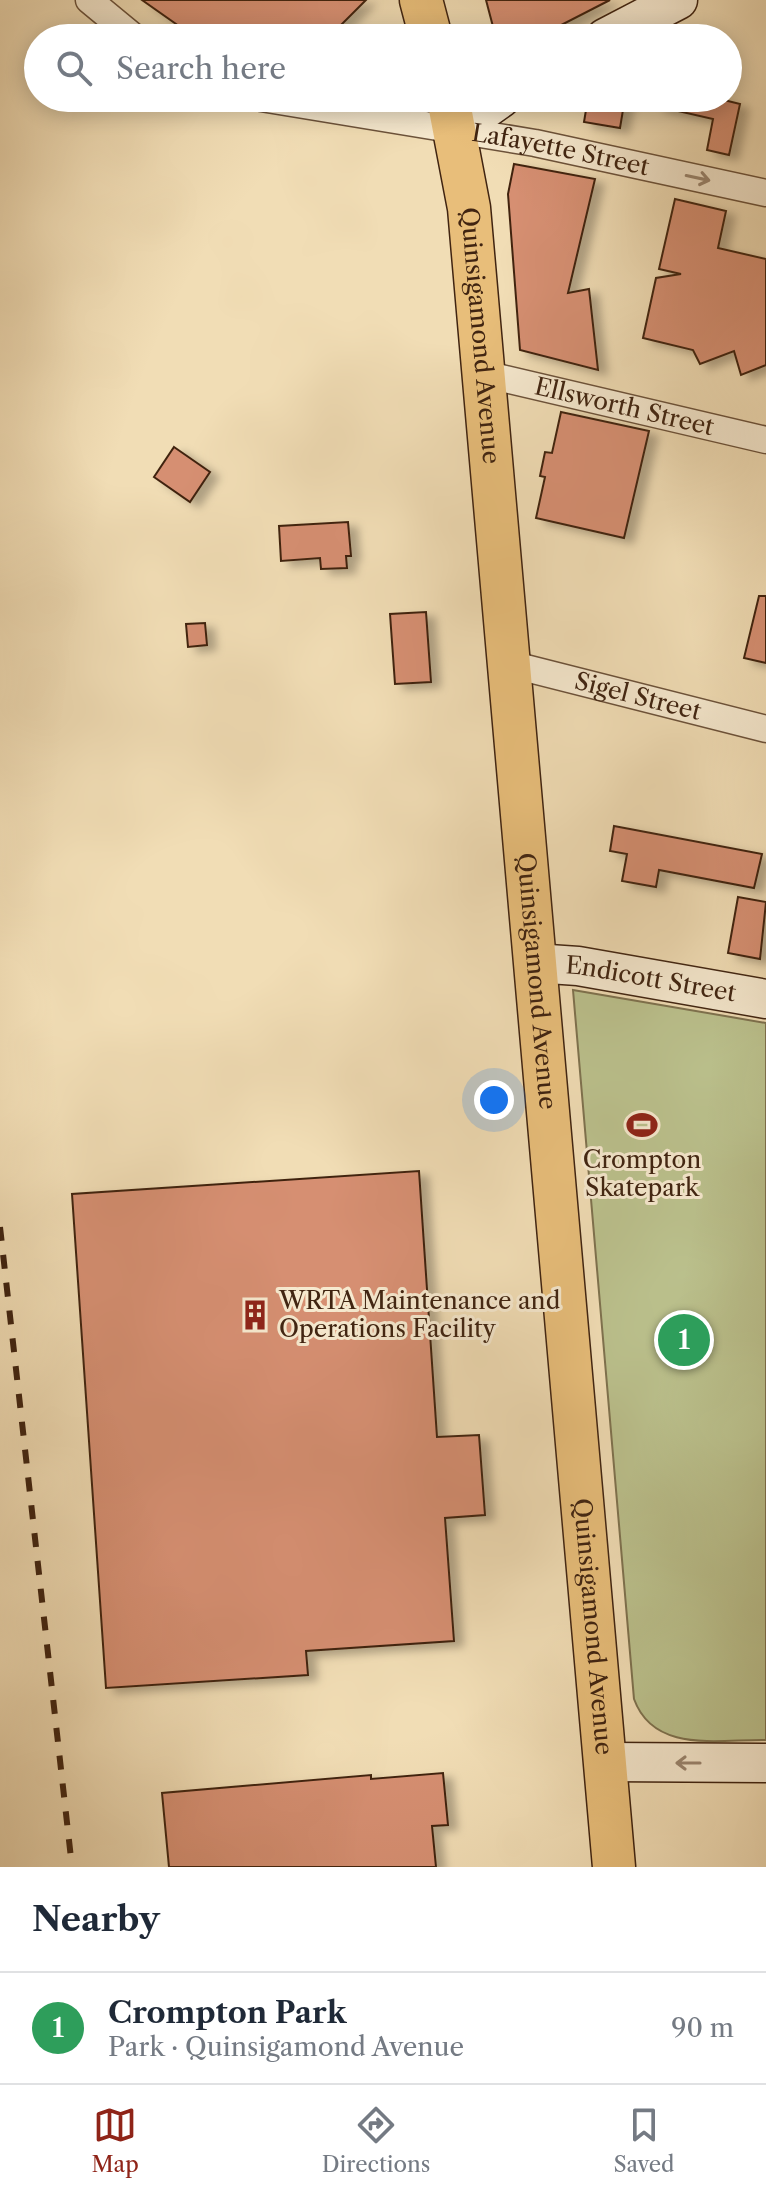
<!DOCTYPE html>
<html lang="en">
<head>
<meta charset="utf-8">
<style>
  :root { --surface:#fff; --page:#f2f2f3; --text:#1f2937; --muted:#747a83; --line:#e0e1e3; --accent:#8f2418 }
  body { margin:0; font-family:"Libre Caslon Text",serif; background:var(--page); color:var(--text) }
  .you { position:absolute; left:494px; top:1100px; width:28px; height:28px; margin:-20px; border:6px solid #fff; border-radius:50%; background:#1a73e8; box-shadow:0 0 0 12px #1a73e833 }
  .badge { display:grid; place-items:center; width:52px; height:52px; border-radius:50%; background:var(--accent); color:#fff; font-size:26px; font-weight:700 }
  .pin { position:absolute; translate:-50% -50%; border:4px solid #fff; box-shadow:0 2px 8px #0006 }
  .list { margin:0; padding:0; list-style:none }
  h2 { display:flex; justify-content:space-between; align-items:center; height:104px; margin:0; padding:0 32px; font-size:34px }
  h2 small { font-size:26px; font-weight:400; color:var(--muted) }
  .list li { display:grid; grid-template-columns:52px 1fr auto; gap:24px; align-items:center; box-sizing:border-box; height:112px; padding:0 32px; border-top:2px solid var(--line) }
  .list b { display:block; font-size:30px; white-space:nowrap }
  .list p { margin:0; font-size:26px; white-space:nowrap; color:var(--muted) }
  .list em { font-size:26px; font-style:normal; color:var(--muted) }
  .icon { flex:none; width:44px; height:44px; fill:none; stroke:currentColor; stroke-width:2; stroke-linecap:round; stroke-linejoin:round }
  .map { position:relative; flex:none; width:766px; height:1867px; overflow:hidden }
  .search { position:absolute; background:var(--surface); box-shadow:0 4px 20px #0003; left:24px; right:24px; top:24px; height:88px; display:flex; align-items:center; gap:20px; box-sizing:border-box; padding:0 28px; border-radius:44px; color:var(--muted); font-size:30px }
  .sheet { height:216px; background:var(--surface) }
  nav { display:flex; justify-content:space-around; align-items:center; box-sizing:border-box; height:112px; border-top:2px solid var(--line); background:var(--surface); font-size:22px; color:var(--muted) }
  nav a { display:grid; justify-items:center; gap:4px }
  nav .on { color:var(--accent) }
  .map>svg:first-child { display:block }
  .green { fill:#bbc18d; stroke:#7e724f; stroke-width:2 }
  .building { fill:#d68f72; stroke:#402411; stroke-width:2; filter:url(#shadow) }
  .lines { fill:none; stroke-linecap:round; stroke-linejoin:round }
  .street-casing { stroke:#6c523a; stroke-width:29 }
  .secondary-casing { stroke:#402411; stroke-width:41 }
  .primary-casing { stroke:#402411; stroke-width:45 }
  .street { stroke:#f6e9cf; stroke-width:26 }
  .secondary { stroke:#f6e9cf; stroke-width:38 }
  .primary { stroke:#e8be7a; stroke-width:42 }
  .rail { stroke:#402411; stroke-width:6; stroke-dasharray:14 14; stroke-linecap:butt }
  .oneway { stroke:#9b8670 }
  .labels { text-anchor:middle; stroke-width:6; stroke-linejoin:round; paint-order:stroke }
  .street-label { font-size:24px; fill:#402411; stroke:#f6e9cf }
  .poi-label { font-size:24px; fill:#402411; stroke:#f6e9cf }
</style>
</head>
<body>
<div class="map">
<svg width="766" height="1867" viewBox="0 0 766 1867">
  <defs>
    <filter id="shadow"><feDropShadow dx="9" dy="5" stdDeviation="4" flood-color="#0004"/></filter>
  </defs>
  <rect width="100%" height="100%" fill="#f1ddb5"/>
  <filter id="stains"><feTurbulence type="fractalNoise" baseFrequency=".0025" numOctaves="4"/><feColorMatrix values="0 0 0 0 .2 0 0 0 0 .09 0 0 0 0 .02 0 0 0 .5 -.17"/></filter>
  <radialGradient id="worn" r=".72"><stop offset=".6" stop-color="#630" stop-opacity="0"/><stop offset="1" stop-color="#630" stop-opacity=".3"/></radialGradient>
  <path class="green" d="M573,990L766,1023V1740C719,1739 654,1754 634,1699Z"/>
  <path class="building" d="M142,0H366L328,38H196Z
    M486,0H610L536,38H496Z
    M588,98H625L620,128L584,122Z
    M657,98H716L740,104L729,155L707,150L713,119L656,106Z
    M514,164L595,179L568,293L589,289L598,370L520,350L508,194Z
    M675,199L726,211L718,248L766,259V365L741,375L734,351L700,364L693,350L643,338L656,278L681,274L659,269Z
    M561,412L649,431L624,538L536,518L545,477L540,476L545,452L552,453Z
    M174,447L210,472L190,502L154,477Z
    M348,522L351,556H346L347,568L321,569L320,558L281,561L279,526Z
    M759,596H766V663L744,658Z
    M426,612L431,682L395,684L390,614Z
    M205,623L207,645L188,647L186,624Z
    M614,826L762,854L754,888L659,870L656,887L622,881L627,854L610,851Z
    M738,897L766,902L760,959L728,953Z
    M419,1171L437,1437L479,1435L485,1515L445,1518L454,1641L306,1651L308,1675L106,1688L72,1194Z
    M443,1773L448,1825L432,1826L436,1867H169L162,1793L371,1775V1779Z"/>
  <g class="lines">
    <g class="street-casing">
      <g id="street">
        <path d="M89,0L135,38"/>
        <path id="s1" d="M261,98L535,143L766,193"/>
        <path id="s2" d="M484,374L766,440"/>
        <path id="s3" d="M510,664L766,729"/>
      </g>
    </g>
    <g class="secondary-casing">
      <g id="secondary">
        <path d="M605,38L678,0"/>
        <path d="M456,130L501,98"/>
        <path id="s4" d="M534,963L578,966L766,999"/>
        <path d="M607,1762L766,1763"/>
      </g>
    </g>
    <g class="primary-casing">
      <g id="primary">
        <path d="M421,0L431,38"/>
        <path id="s5" d="M448,98L469,208L614,1867"/>
      </g>
    </g>
    <use href="#street" class="street"/>
    <use href="#secondary" class="secondary"/>
    <use href="#primary" class="primary"/>
    <path class="rail" d="M0,1227L72,1867"/>
  </g>
  <defs><path id="oneway-shaft" d="M-6 0H5M1.5-3L5.5 0L1.5 3" fill="none" stroke-width="1.6" stroke-linecap="round" stroke-linejoin="round" transform="scale(2)"/></defs>
  <g class="oneway">
    <use href="#oneway-shaft" transform="translate(698 178) rotate(12)"/>
    <use href="#oneway-shaft" transform="translate(688 1763) rotate(-180)"/>
  </g>
  <defs>
    <g id="stadium-bare" transform="scale(2.4)"><path d="M0-5a6.5 5 0 1 0 0 10a6.5 5 0 1 0 0-10ZM-3.5-1.8h7v3.6h-7Z" fill="#8f2418" stroke="#f6e9cf" stroke-width="2.5" paint-order="stroke"/></g>
    <g id="building-bare" transform="scale(2.4)"><path d="M-4-6H4V6H1V3H-1V6H-4ZM-2.5-4.3h1.7v1.8h-1.7ZM.8-4.3h1.7v1.8H.8ZM-2.5-1h1.7V.8h-1.7ZM.8-1h1.7V.8H.8Z" fill="#8f2418" stroke="#f6e9cf" stroke-width="2.5" paint-order="stroke"/></g>
  </defs>
  <g fill-rule="evenodd">
    <use href="#stadium-bare" x="642" y="1125"/>
    <use href="#building-bare" x="255" y="1315"/>
  </g>
  <g class="labels">
    <g class="street-label">
      <text dy="8" stroke="none"><textPath href="#s1" startOffset="304">Lafayette Street</textPath></text>
      <text dy="8" stroke="none"><textPath href="#s5" startOffset="240">Quinsigamond Avenue</textPath></text>
      <text dy="8" stroke="none"><textPath href="#s2" startOffset="144">Ellsworth Street</textPath></text>
      <text dy="8" stroke="none"><textPath href="#s3" startOffset="132">Sigel Street</textPath></text>
      <text dy="8" stroke="none"><textPath href="#s4" startOffset="118">Endicott Street</textPath></text>
      <text dy="8" stroke="none"><textPath href="#s5" startOffset="888">Quinsigamond Avenue</textPath></text>
      <text dy="8" stroke="none"><textPath href="#s5" startOffset="1536">Quinsigamond Avenue</textPath></text>
    </g>
    <g class="poi-label">
      <text x="642" y="1168">Crompton<tspan x="642" dy="28">Skatepark</tspan></text>
      <text x="279" y="1309" text-anchor="start">WRTA Maintenance and<tspan x="279" dy="28">Operations Facility</tspan></text>
    </g>
  </g>
  <rect width="100%" height="100%" filter="url(#stains)"/>
  <rect width="100%" height="100%" fill="url(#worn)"/>
</svg>
<div class="you"></div>
<div class="pin badge" style="left:684px;top:1340px;background:#2e9e5b">1</div>
<div class="search"><svg class="icon" aria-label="search" viewBox="0 0 24 24"><circle cx="10" cy="10" r="6"/><path d="M15 15l6 6"/></svg>Search here</div>
</div>
<section class="sheet">
<h2>Nearby<small></small></h2>
<ul class="list">
<li><span class="badge" style="background:#2e9e5b">1</span><div><b>Crompton Park</b><p>Park · Quinsigamond Avenue</p></div><em>90 m</em></li>
</ul>
</section>
<nav>
<a class="on"><svg class="icon" aria-label="map" viewBox="0 0 24 24"><path d="M3 6l6-2 6 2 6-2v14l-6 2-6-2-6 2zM9 4v14M15 6v14"/></svg>Map</a>
<a><svg class="icon" aria-label="directions" viewBox="0 0 24 24"><path d="M12 3l9 9-9 9-9-9zM9 14v-3h6M13 9l2 2-2 2"/></svg>Directions</a>
<a><svg class="icon" aria-label="saved" viewBox="0 0 24 24"><path d="M7 4h10v16l-5-4-5 4z"/></svg>Saved</a>
</nav>
</body>
</html>
